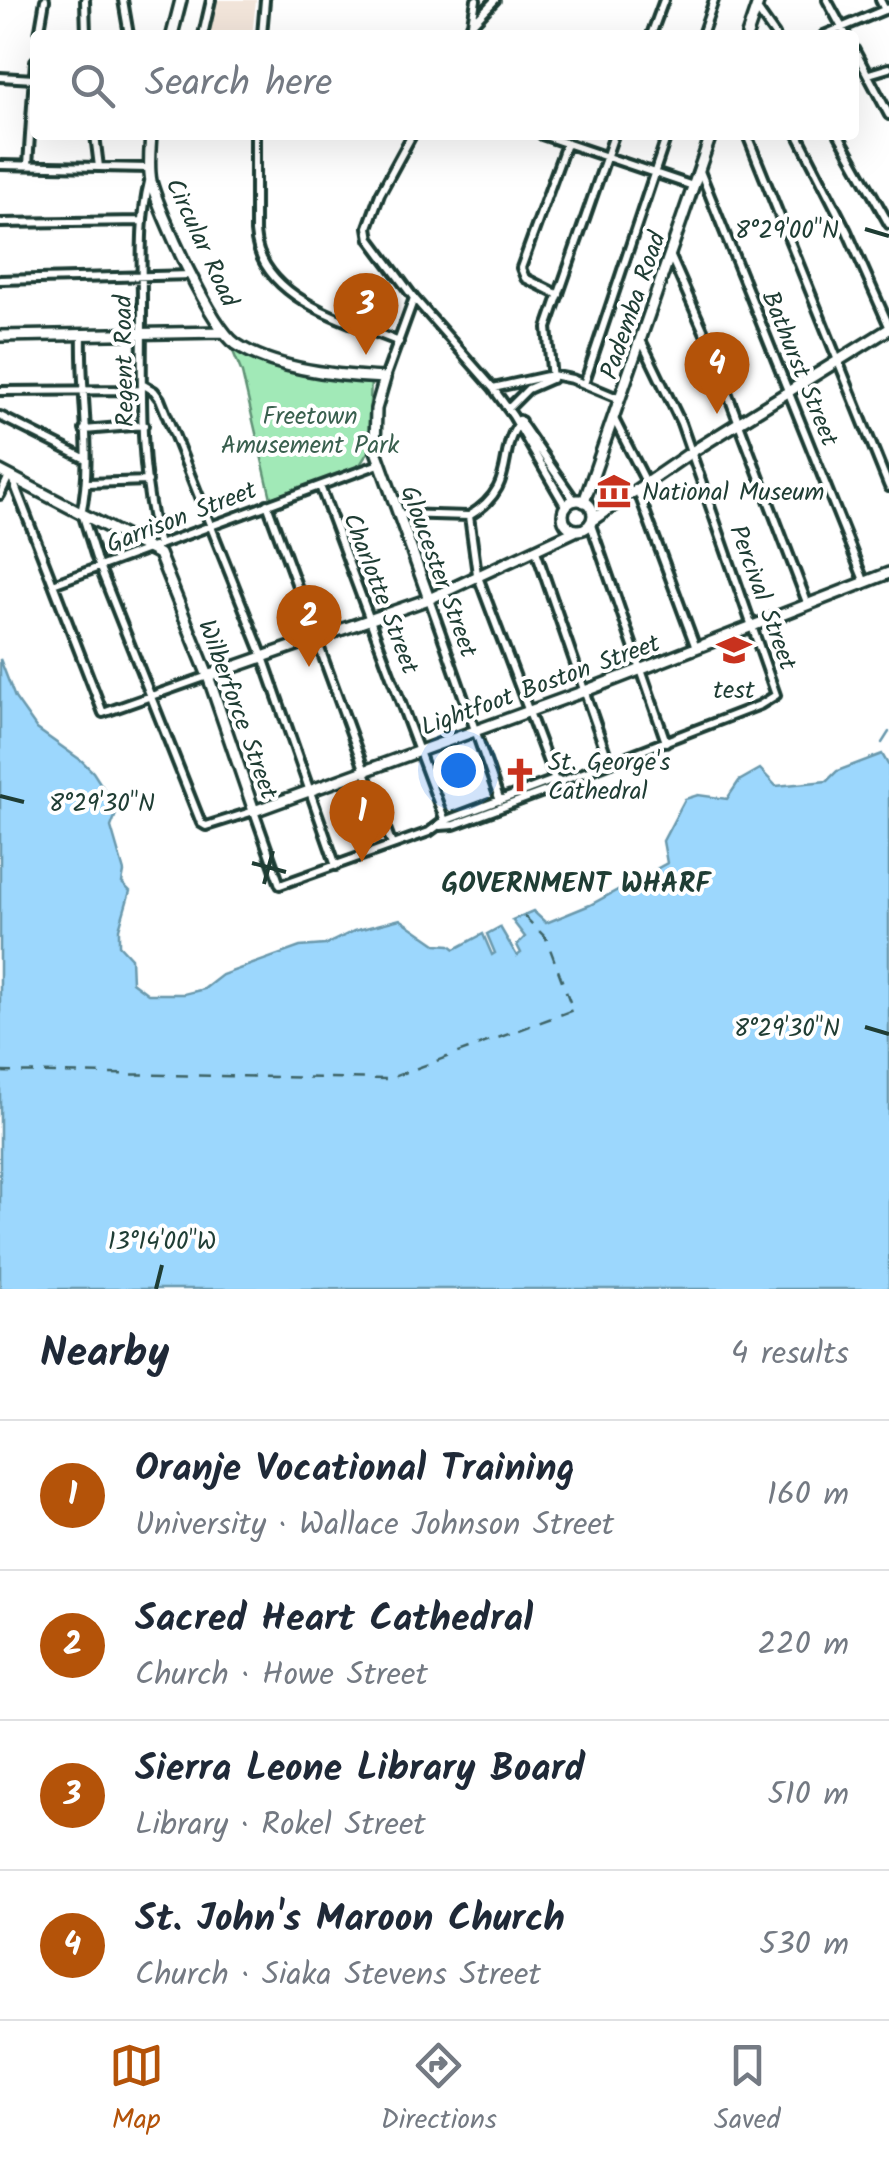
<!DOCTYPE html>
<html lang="en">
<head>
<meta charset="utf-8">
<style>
  :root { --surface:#fff; --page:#f6f6f7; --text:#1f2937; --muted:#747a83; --line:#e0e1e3; --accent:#b45309 }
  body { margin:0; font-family:Kalam,sans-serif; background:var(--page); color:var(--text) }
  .you { position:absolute; left:458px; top:770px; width:35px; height:35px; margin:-25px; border:8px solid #fff; border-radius:50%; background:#1a73e8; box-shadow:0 0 0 15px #1a73e833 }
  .badge { display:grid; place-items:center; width:65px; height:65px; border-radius:50%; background:var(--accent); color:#fff; font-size:32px; font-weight:700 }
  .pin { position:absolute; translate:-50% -82px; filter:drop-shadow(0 2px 5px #0008) }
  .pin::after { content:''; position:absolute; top:52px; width:35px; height:30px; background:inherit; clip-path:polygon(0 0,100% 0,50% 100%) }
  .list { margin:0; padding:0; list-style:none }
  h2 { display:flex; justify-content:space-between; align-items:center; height:130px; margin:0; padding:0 40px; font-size:42px }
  h2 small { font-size:32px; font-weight:400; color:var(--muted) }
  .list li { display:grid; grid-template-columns:65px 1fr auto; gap:30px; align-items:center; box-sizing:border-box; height:150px; padding:0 40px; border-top:2px solid var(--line) }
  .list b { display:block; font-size:38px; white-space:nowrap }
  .list p { margin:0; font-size:32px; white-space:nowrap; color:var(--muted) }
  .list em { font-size:32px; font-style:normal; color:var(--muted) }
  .icon { flex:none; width:55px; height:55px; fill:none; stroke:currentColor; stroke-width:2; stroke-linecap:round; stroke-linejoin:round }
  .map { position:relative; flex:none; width:889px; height:1289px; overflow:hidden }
  .search { position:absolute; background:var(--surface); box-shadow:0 10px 40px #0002; left:30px; right:30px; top:30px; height:110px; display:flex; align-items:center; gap:25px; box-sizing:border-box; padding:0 35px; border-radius:10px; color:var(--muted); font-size:38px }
  .sheet { height:730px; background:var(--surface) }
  nav { display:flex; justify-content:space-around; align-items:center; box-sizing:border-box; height:140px; border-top:2px solid var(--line); background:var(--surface); font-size:28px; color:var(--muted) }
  nav a { display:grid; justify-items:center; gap:5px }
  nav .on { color:var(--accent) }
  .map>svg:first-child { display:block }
  .built { fill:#f2e5da }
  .green { fill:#a1e9b7; stroke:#609376; stroke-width:2.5 }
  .water { fill:#9cd7fd; stroke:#6a99ad; stroke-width:2.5 }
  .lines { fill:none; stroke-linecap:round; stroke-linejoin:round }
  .stream { stroke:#6a99ad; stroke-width:2.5 }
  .ferry { stroke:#3e6466; stroke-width:2.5; stroke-dasharray:12 10; stroke-linecap:butt }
  .minor-casing { stroke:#1f3d34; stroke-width:14 }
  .major-casing { stroke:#1f3d34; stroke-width:16 }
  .minor { stroke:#fff; stroke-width:6 }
  .major { stroke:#fff; stroke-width:9 }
  .ticks { fill:none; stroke:#1f3d34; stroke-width:4 }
  .labels { text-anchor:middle; stroke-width:8; stroke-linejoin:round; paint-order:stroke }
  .street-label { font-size:25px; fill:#1f3d34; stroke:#fff }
  .park-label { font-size:25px; fill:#395f4e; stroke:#fff }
  .poi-label { font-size:25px; fill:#1f3d34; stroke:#fff; text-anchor:start }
  .neighbourhood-label { font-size:28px; font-weight:bold; fill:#1f3d34; stroke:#fff }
  .ticks-label { font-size:25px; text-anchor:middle; fill:#1f3d34; stroke:#fff; stroke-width:8; stroke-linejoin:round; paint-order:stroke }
</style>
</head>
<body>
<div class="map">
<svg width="889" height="1289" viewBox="0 0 889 1289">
  <rect width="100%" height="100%" fill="#fff"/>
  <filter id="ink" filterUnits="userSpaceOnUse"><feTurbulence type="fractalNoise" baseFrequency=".01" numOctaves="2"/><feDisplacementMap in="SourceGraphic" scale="20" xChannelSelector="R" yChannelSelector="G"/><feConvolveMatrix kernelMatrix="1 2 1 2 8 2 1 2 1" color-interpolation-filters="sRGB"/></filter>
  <g filter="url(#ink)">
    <path class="built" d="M211,0H256L252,35H203Z"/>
    <path class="green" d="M232,349L310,375L371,379L368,452L358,468L271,498L242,373Z"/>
    <path class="water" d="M0,659L15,698L37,729L82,761L93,772L111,800L116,814L111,827L124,872L122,883L130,891L119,929V945L131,958L132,982L148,994H184L204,989L222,975L300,947L325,945L354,931L400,919L436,944L450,945L455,949L483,934L492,955L495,953L487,934L500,927L517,956L521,953L517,945L525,937L512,920L533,911L546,923L590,905L667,863L663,841L685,799L698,795L727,799L739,781L760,769L776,786L827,781L837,771L882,754L889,766V1289H0Z"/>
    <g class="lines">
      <path class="stream" d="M882,743L889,732"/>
      <path class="ferry" d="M0,1072L388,1079L573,1010L546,938L524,916"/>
      <g class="minor-casing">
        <path id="minor" d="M85,0L86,35
          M123,0L129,35
          M827,0L846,35
          M880,0L885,10
          M756,8L775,35
          M473,23L495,0
          M39,35L45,0
          M203,35L211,0
          M262,35L265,0
          M466,35L472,23L476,0
          M651,35L664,0
          M702,35L714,0
          M824,35L889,8
          M854,49L889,115
          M869,74L889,68
          M0,77L34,79
          M95,135L99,167
          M255,135V232C260,300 347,320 399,342
          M412,135L380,194L368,227L370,239L414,298L493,388L513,416L566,507
          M542,135L693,186
          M747,135L889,487
          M798,135L847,231L889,326
          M839,135L889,224
          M0,165L149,168
          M28,165L35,61
          M700,171L865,583
          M149,182C139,222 142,264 142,305C142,384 138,469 159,545
          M0,223L142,221
          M671,257L705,334L808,605
          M0,280L192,275
          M559,295L525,278L521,268L566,144
          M385,378L414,298
          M552,379L547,328L614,135
          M142,384L154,391L160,399L263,657L336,866
          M584,384L667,135
          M493,388L552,375L572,379L620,399
          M0,391L142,390
          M508,409L528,389L551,379
          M0,416L86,459
          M614,419L646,482
          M519,420L575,501
          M84,430L144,425
          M12,478L103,713L208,676
          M88,483L148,481
          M320,486L445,821
          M637,489L696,648
          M0,495L9,476
          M267,504L392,845
          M81,514C94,456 80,394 82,334
          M399,514L469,516
          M83,516L96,558L201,823L206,826L254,811L280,885L429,832L444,821L554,780L562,781
          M469,516L477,574L555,781
          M469,516C520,485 495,450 521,421
          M590,522L666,742
          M536,551L609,762
          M53,584L379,464
          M429,599L500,801
          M440,826L454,825L554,788L562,781L760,705L776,695L681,423L641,340"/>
      </g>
      <g class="major-casing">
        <path id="major" d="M172,35L181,0
          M747,35L759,0
          M151,135C150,150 148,166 151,181C159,212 211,327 236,344C275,370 339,376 385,378L376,409L375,448L429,599
          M0,336L223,332
          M0,471L159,554L208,676L254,811L585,691L889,573
          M563 515a15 15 0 1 1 30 0a15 15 0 1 1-30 0Z
          M584,502L711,135
          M594,519L690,453L889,329
          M208,676L429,599L575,531"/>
      </g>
      <use href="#minor" class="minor"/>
      <use href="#major" class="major"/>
    </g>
  </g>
  <path class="ticks" d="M865,229L889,236M0,796L24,802M252,863L286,872M264,884L273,851M865,1027L889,1034M156,1289L162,1265"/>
  <defs>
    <g id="museum-bare" transform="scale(2.7)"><path d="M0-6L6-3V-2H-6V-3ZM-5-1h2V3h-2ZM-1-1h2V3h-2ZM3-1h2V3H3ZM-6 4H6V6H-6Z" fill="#c8321e" stroke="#fff" stroke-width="2.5" paint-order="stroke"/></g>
    <g id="university-bare" transform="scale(2.7)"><path d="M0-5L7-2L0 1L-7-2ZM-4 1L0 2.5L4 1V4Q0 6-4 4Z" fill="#c8321e" stroke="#fff" stroke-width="2.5" paint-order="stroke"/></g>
    <g id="church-bare" transform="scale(2.7)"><path d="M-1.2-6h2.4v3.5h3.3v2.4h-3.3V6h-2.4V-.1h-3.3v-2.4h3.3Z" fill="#c8321e" stroke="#fff" stroke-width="2.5" paint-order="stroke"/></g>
  </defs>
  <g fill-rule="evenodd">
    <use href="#museum-bare" x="614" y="491"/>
    <use href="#university-bare" x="734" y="650"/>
    <use href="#church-bare" x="520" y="775"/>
  </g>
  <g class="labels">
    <g class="street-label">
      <text transform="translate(203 242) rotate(65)" y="9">Circular Road</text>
      <text transform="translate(632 305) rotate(-71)" y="9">Pademba Road</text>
      <text transform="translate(123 361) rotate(-91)" y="9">Regent Road</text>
      <text transform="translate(801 368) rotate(68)" y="9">Bathurst Street</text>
      <text transform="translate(181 516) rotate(-21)" y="9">Garrison Street</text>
      <text transform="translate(440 571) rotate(70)" y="9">Gloucester Street</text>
      <text transform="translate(382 593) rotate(69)" y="9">Charlotte Street</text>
      <text transform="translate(764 597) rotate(70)" y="9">Percival Street</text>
      <text transform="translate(540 684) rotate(-20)" y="9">Lightfoot Boston Street</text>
      <text transform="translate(239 709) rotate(70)" y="9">Wilberforce Street</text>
    </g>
    <g class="park-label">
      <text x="310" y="424">Freetown<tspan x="310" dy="29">Amusement Park</tspan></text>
    </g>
    <g class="poi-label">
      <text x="642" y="500">National Museum</text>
      <text x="734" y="698" text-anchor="middle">test</text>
      <text x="548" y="770">St. George's<tspan x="548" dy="29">Cathedral</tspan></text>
    </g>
    <g class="neighbourhood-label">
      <text x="576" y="892">GOVERNMENT WHARF</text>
    </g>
  </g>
  <g class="ticks-label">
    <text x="787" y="238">8°29'00"N</text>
    <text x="102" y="811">8°29'30"N</text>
    <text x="787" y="1036">8°29'30"N</text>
    <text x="162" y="1249">13°14'00"W</text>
  </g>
</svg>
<div class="you"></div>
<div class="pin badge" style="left:362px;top:862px">1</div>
<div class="pin badge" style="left:309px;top:667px">2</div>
<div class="pin badge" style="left:366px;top:355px">3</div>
<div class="pin badge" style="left:717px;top:414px">4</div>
<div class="search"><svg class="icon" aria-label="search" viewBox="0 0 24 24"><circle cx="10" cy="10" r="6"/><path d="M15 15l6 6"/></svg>Search here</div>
</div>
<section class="sheet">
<h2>Nearby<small>4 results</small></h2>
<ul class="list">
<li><span class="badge">1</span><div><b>Oranje Vocational Training</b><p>University · Wallace Johnson Street</p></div><em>160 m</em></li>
<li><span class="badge">2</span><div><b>Sacred Heart Cathedral</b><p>Church · Howe Street</p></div><em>220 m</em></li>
<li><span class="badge">3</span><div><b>Sierra Leone Library Board</b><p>Library · Rokel Street</p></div><em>510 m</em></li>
<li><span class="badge">4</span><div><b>St. John's Maroon Church</b><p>Church · Siaka Stevens Street</p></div><em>530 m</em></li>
</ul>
</section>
<nav>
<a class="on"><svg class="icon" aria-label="map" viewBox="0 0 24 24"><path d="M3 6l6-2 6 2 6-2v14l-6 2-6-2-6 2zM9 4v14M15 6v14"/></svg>Map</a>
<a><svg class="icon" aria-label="directions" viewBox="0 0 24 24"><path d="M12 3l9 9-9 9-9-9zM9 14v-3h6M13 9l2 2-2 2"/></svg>Directions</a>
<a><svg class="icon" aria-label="saved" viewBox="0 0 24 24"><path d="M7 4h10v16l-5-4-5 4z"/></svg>Saved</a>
</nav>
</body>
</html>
